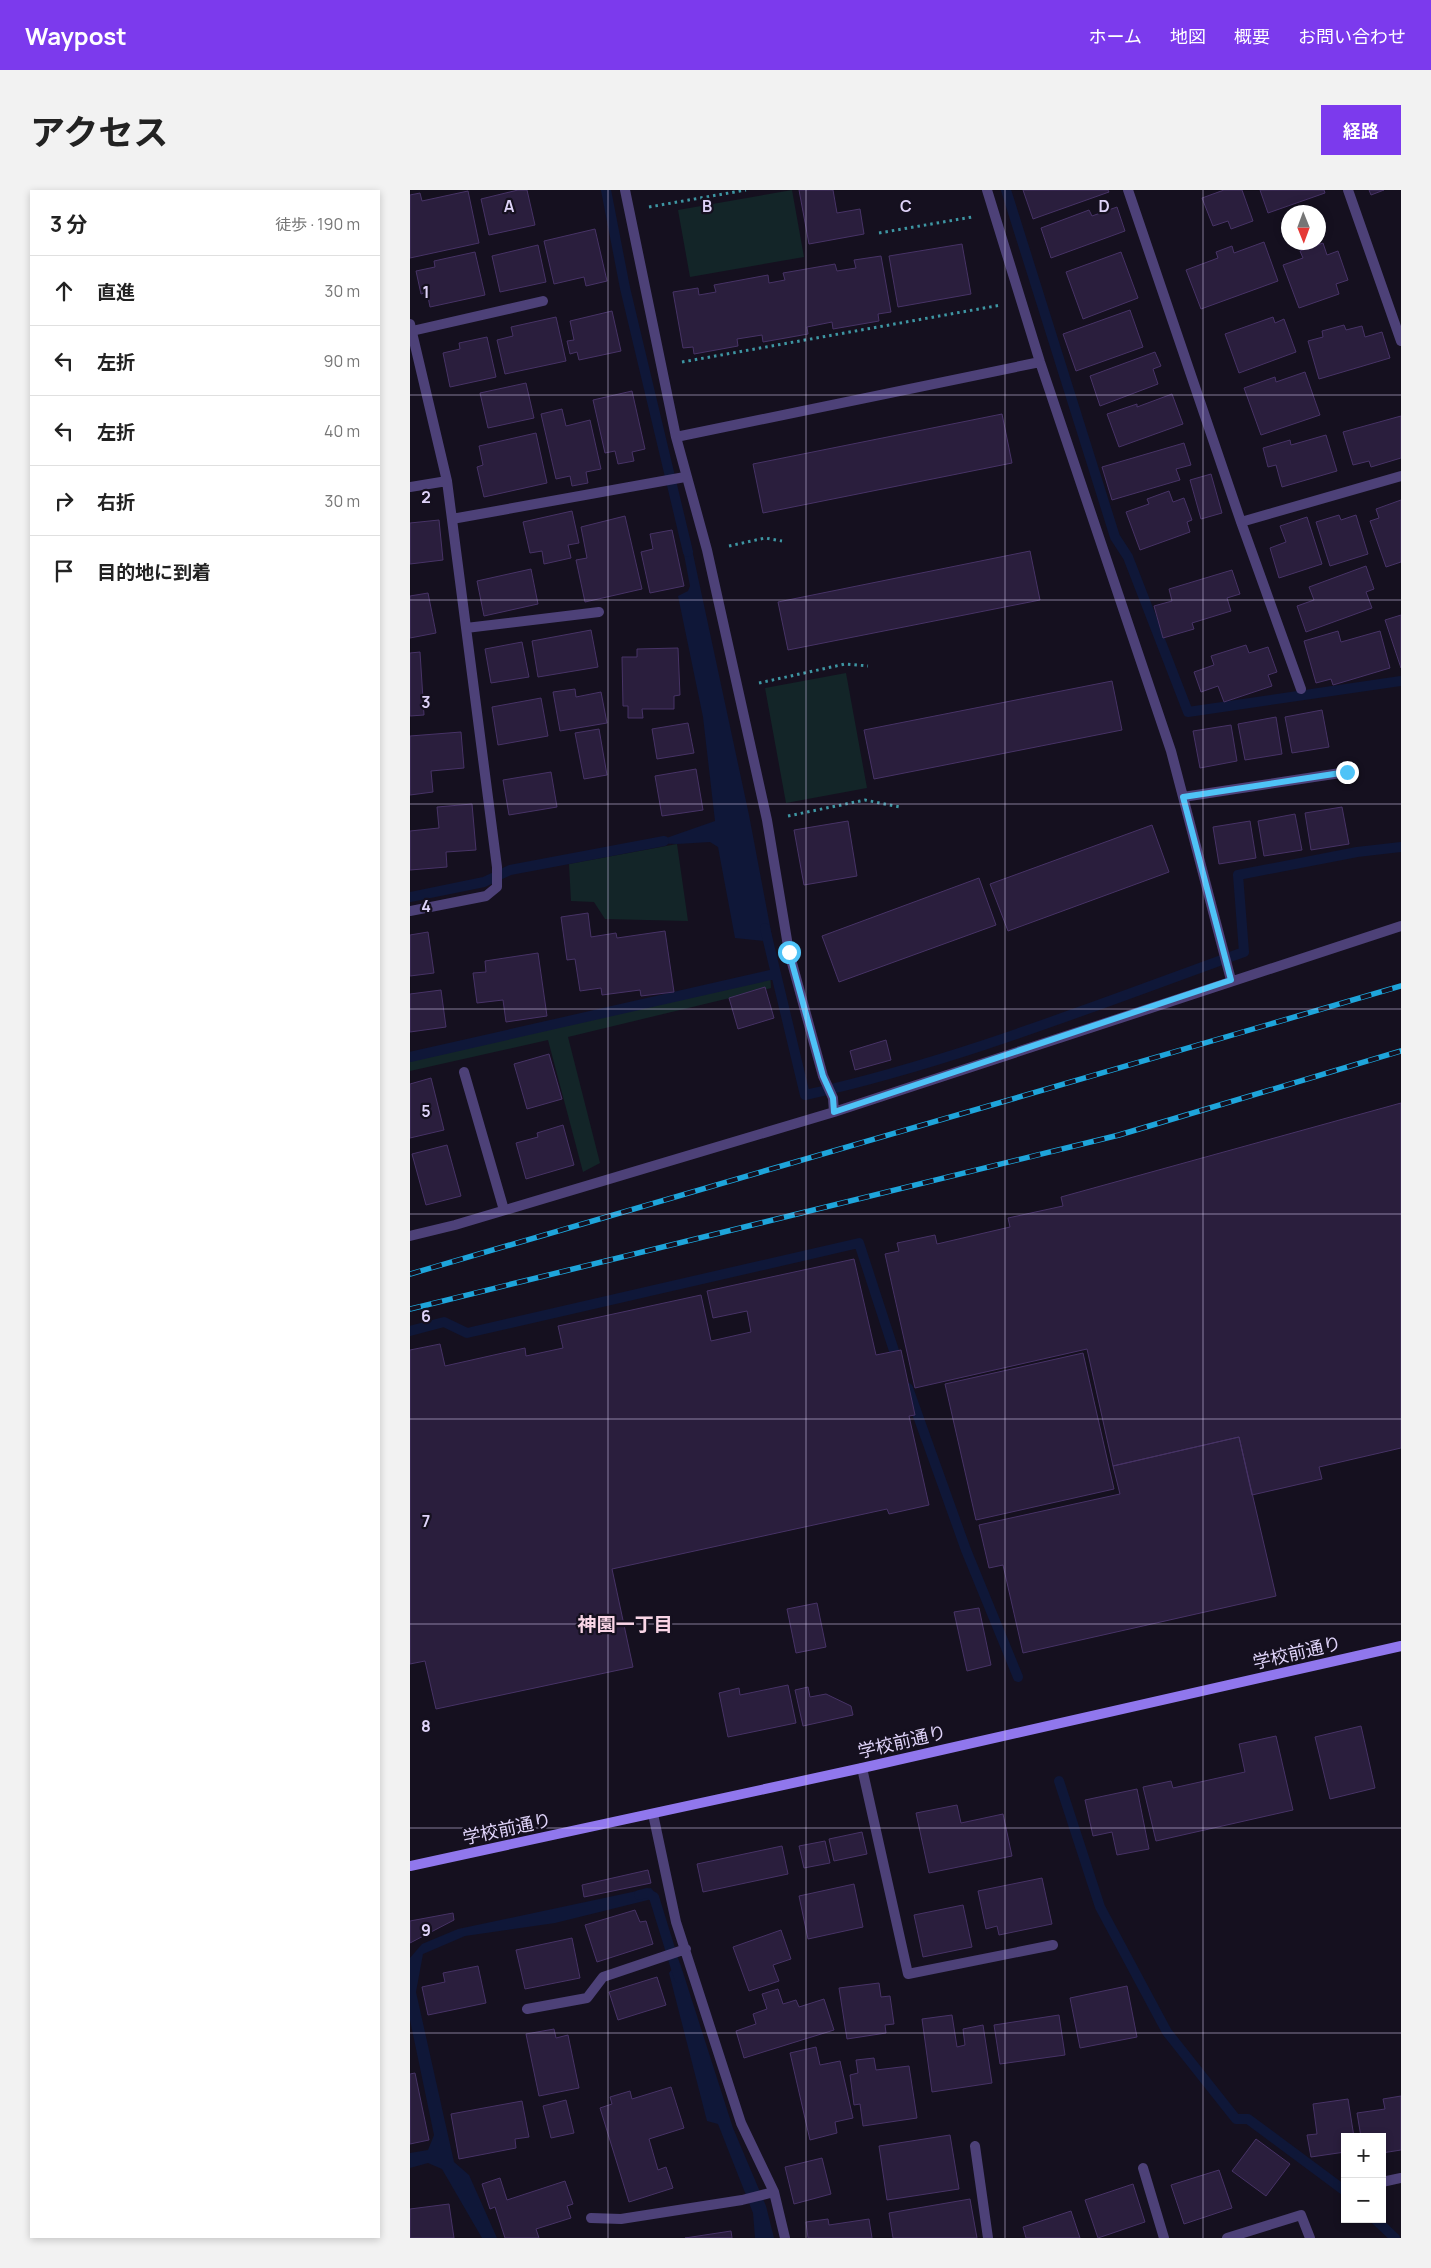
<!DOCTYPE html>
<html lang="ja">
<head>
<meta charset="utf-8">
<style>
  :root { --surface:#fff; --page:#f2f2f2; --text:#222; --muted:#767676; --line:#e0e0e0; --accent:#7c3aed }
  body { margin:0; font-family:Manrope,"Noto Sans JP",sans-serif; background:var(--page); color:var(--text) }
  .controls { position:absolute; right:15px; bottom:15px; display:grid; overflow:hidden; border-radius:0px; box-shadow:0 2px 8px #0003 }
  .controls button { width:45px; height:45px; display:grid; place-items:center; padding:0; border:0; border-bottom:1px solid var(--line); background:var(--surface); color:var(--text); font:25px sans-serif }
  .compass { position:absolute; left:871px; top:15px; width:45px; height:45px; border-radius:50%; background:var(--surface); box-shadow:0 2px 8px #0003; rotate:179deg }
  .stop { position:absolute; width:15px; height:15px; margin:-11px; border:4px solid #4fc3f7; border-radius:50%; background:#fff }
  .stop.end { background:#4fc3f7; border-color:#fff; box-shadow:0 1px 5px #0008 }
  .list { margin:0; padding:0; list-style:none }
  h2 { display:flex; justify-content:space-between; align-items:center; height:65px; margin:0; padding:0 20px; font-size:21px }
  h2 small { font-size:16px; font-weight:400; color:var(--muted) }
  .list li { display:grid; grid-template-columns:32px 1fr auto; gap:15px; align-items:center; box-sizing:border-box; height:70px; padding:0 20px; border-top:1px solid var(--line) }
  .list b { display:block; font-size:19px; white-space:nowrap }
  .list em { font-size:16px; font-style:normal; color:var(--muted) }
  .icon { flex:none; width:28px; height:28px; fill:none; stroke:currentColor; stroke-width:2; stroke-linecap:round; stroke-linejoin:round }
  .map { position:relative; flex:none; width:991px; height:2048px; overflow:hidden; border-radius:0px }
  header { display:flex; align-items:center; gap:30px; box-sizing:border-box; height:70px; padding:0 25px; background:var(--accent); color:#fff }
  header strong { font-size:24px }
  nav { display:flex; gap:28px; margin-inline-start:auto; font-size:18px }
  .intro { display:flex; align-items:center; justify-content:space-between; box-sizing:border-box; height:120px; padding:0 30px }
  h1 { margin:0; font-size:35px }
  .button { padding:12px 22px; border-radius:0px; background:var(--accent); color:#fff; font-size:18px; font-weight:700 }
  main { display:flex; gap:30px; padding:0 30px }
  aside { flex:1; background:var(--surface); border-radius:0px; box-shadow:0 2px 8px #0003 }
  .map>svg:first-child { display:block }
  .green { fill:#132528 }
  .water { fill:#0f1738 }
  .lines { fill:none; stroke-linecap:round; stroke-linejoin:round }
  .stream { stroke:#0f1738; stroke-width:10 }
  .building { fill:#2a1e3d; stroke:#473366 }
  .path { stroke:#3e96a3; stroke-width:3; stroke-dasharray:2.5 4; stroke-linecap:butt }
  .street { stroke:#4d4178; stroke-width:10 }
  .secondary { stroke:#9077ed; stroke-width:10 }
  .rail-casing { stroke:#1ea5db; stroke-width:5.5 }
  .rail { stroke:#15101f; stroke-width:4; stroke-dasharray:11; stroke-linecap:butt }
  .route { stroke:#4fc3f7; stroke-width:6 }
  .grid { fill:none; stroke:#dfd3f9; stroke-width:1; stroke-opacity:0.55 }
  .labels { text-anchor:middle; stroke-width:4.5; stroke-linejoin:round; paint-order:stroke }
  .street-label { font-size:18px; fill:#dfd3f9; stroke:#15101f }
  .neighbourhood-label { font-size:19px; font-weight:bold; fill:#f9d5e6; stroke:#15101f }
  .grid-label { font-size:16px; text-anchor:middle; font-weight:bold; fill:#dfd3f9; stroke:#15101f; stroke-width:4.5; stroke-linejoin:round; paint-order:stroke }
</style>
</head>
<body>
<header>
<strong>Waypost</strong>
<nav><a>ホーム</a><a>地図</a><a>概要</a><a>お問い合わせ</a></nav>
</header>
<div class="intro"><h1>アクセス</h1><a class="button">経路</a></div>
<main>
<aside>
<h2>3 分<small>徒歩 · 190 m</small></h2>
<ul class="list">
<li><svg class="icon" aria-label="ahead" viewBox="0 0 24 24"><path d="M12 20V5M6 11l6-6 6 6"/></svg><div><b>直進</b></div><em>30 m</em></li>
<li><svg class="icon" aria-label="left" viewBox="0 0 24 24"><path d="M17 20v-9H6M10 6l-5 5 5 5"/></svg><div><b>左折</b></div><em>90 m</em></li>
<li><svg class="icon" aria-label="left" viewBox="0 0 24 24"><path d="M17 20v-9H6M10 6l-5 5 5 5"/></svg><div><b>左折</b></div><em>40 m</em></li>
<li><svg class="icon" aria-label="right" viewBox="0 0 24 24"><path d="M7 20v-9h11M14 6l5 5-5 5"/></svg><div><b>右折</b></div><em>30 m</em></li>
<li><svg class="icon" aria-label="arrive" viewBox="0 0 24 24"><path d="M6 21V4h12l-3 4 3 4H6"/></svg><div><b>目的地に到着</b></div></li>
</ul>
</aside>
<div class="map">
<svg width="991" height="2048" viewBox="0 0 991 2048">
  <rect width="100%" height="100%" fill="#15101f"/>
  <path class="green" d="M382,0L394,67L280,87L268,20Z
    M436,483L457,598L376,613L355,498Z
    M267,654L278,731L195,729L184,712L161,711L159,674Z
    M360,781L361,798L158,847L190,973L173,982L138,850L0,881V863L185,824Z"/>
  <path class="water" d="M276,350H280L339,625L363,752L325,748L308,657L300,652L267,654L242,653L305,631L293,527L268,406L278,401L280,396L272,354Z
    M241,1698L245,1703L238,1710L145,1733L55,1746L13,1764L6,1802L44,1972L59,1985L87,2048H72L32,1979L18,1973L0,1978V1963L18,1960L24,1945L0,1830V1768L12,1754L48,1739Z
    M270,1773L323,1938L356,2016L364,2048H345L343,2023L308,1934L297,1931L259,1783L265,1775Z"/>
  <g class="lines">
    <path class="stream" d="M196,0L215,98L278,362
      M596,0L705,347L718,367L778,522L991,491
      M0,707L74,692L100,680L254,651
      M355,738L395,905C545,872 689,814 834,762L828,685L947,662L991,657
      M0,867L365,784
      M0,1141L34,1132L57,1143L449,1053L488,1173
      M498,1198L556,1360L608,1487
      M649,1591L690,1717L757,1842L826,1929H838L935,2001
      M229,1705L237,1703L244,1707L269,1788
      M965,2029L985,2048"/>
  </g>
  <path class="building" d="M108,0H117L125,35L79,45L71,9Z
    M389,0H423L427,23L450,19L454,44L399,54Z
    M613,0H698L699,2L623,29Z
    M814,0H832L843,31L821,39L818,31L803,36L792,8Z
    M850,0H914L915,3L858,23Z
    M959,0H974L961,5Z
    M58,1L69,53L0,68V5L10,3L12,11Z
    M707,17L715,41L641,68L631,38L679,20L682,26Z
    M185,39L197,91L176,96L174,87L144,94L134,51Z
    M854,52L868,91L791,119L776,80L808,68L806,62L822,56L824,63Z
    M913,53L917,65L928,61L938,90L926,94L929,104L889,118L873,75L893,68L890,61Z
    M552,54L561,104L488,117L479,66Z
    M128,55L136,92L90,102L82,66Z
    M65,62L75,105L20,117L17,102L11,104L6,81L25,77L24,71Z
    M711,62L728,108L673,129L656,82Z
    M471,66L481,122L468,124L469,131L423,139L422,132L397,137L398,144L353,152L352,145L327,149L328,156L284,164L283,157L273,158L263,102L288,98L289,105L306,102L304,95L358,85L359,93L375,90L373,83L425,74L427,81L446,78L444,70Z
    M720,120L733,157L666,181L653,144Z
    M202,121L211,161L169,170L167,162L160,164L157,151L164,150L160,131Z
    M146,127L156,171L95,184L87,150L103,146L101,137Z
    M863,127L865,133L874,129L886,162L829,183L815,144Z
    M934,135L936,140L952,136L955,147L972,142L980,168L909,189L898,151L913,147L912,141Z
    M77,147L86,187L40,197L33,163L50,159L49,153Z
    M745,162L751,176L743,179L748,194L690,216L680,186Z
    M895,182L910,225L851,245L834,198L865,187L866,192Z
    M116,193L124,228L78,238L70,203Z
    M222,201L235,259L222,262L224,271L208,274L205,261L195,263L183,210Z
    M762,204L773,234L709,257L697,224L727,214V217Z
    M152,219L156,236L180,230L191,279L176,282L178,293L162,296L160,286L146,289L131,224Z
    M592,224L602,273L353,323L343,274Z
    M991,226V268L961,277L959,271L943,275L933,242Z
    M126,243L137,293L74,307L67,277L73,275L69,256Z
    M916,245L927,281L872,297L866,275L858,277L853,258L880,250L881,255Z
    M774,253L781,275L766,279L770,290L702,310L692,277Z
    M801,284L812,323L791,329L780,290Z
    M759,301L763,312L774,308L782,330L777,332L780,342L730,360L716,322L739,314L737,309Z
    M991,310V372L976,377L960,331L969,328L966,319Z
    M162,321L169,353L158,355L161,368L134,374L132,361L120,363L113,332Z
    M929,325L931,330L946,325L958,364L920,376L906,332Z
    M215,326L232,399L175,412L166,370L177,368L171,337Z
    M897,327L912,374L869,388L860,358L876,352L870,336Z
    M29,330L33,370L0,374V333Z
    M262,340L274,396L240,403L231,362L243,359L240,344Z
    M620,361L630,410L378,460L368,412Z
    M956,376L964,399L956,402L962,418L896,442L887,416L904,410L899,397Z
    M121,379L128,414L74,426L67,391Z
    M822,380L830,404L817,408L821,421L782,433L784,439L753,448L744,416L762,411L759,399Z
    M18,403L26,443L0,448V406Z
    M991,425V478L975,430Z
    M181,440L188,477L128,487L122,451Z
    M928,441L931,452L970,441L980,478L923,495L921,489L906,493L894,451Z
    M112,452L119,487L81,493L75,459Z
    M836,455L839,463L858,457L867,482L858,485L862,496L814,512L808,496L791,502L784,482L804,475L801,466Z
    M268,458L270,505L264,506V519H232L233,528H218V516H213L212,467H227V459Z
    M10,462L14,525L0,526V463Z
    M702,491L712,540L464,589L454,540Z
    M165,499L166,507L191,502L197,533L150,541L143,502Z
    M131,508L138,546L88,555L82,517Z
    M912,520L919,557L882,563L875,527Z
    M866,527L872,564L835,570L828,534Z
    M278,533L284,563L247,569L242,539Z
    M821,535L827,571L790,578L783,541Z
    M189,539L197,585L174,589L165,543Z
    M51,542L54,578L21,581L23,602L0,605V546Z
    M286,579L293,620L252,626L245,586Z
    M141,582L147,617L99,625L93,590Z
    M62,614L66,660L36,662L37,677L0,680V641L29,638L27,617Z
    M932,617L939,654L901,660L895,623Z
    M885,624L892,660L854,666L848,631Z
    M438,631L447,686L394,695L384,640Z
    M840,631L846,668L809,674L803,637Z
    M742,635L759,682L598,741L580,694Z
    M569,688L586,735L429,792L412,746Z
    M178,723L181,747L206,743L207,748L255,741L264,802L231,806L230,800L192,805L191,798L170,801L165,769L157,770L151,727Z
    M18,742L24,783L0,786V745Z
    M128,763L137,826L96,832L93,810L67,813L63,783L76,782L75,771Z
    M355,797L364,828L328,839L319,808Z
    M31,800L36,837L0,842V804Z
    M476,850L481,870L445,880L440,861Z
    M139,864L152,909L117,919L104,874Z
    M21,888L34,940L0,948V894Z
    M991,913V1258L909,1277L912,1289L842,1305L829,1247L703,1276L677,1159L505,1198L475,1064L489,1061L487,1053L525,1045L527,1054L600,1037L598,1028L653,1016L651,1007Z
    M153,935L164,975L116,989L106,953L128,947L127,943Z
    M37,955L51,1006L16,1015L2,964Z
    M444,1069L466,1165L491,1160L505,1225L499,1226L519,1315L479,1324L477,1319L202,1379L223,1477L26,1519L15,1471L0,1474V1160L30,1154L35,1176L115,1158L116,1166L153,1158L148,1136L291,1105L301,1151L341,1142L337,1121L303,1128L297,1101Z
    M673,1163L704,1299L566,1330L535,1194Z
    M829,1247L866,1406L613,1463L593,1375L579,1378L569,1335L710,1304L703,1276Z
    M407,1413L416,1457L386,1463L377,1419Z
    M569,1418L581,1475L557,1481L544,1422Z
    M378,1495L386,1533L318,1547L309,1503L329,1498L330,1505Z
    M398,1497L400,1507L416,1504L441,1516L443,1525L393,1536L385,1500Z
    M951,1536L965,1598L920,1609L905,1547Z
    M866,1546L883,1620L746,1651L733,1597L761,1591L763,1598L835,1582L829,1554Z
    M727,1599L739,1659L707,1665L702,1642L683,1646L675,1610Z
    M547,1615L551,1633L593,1624L602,1666L519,1683L506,1623Z
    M452,1642L457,1664L424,1671L419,1649Z
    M415,1651L420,1673L394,1678L389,1656Z
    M372,1656L378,1684L293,1702L287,1674Z
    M238,1680L241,1693L174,1707L172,1695Z
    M632,1688L642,1734L589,1745L587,1736L576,1739L568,1701Z
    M444,1694L453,1737L398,1749L389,1706Z
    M553,1715L562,1757L513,1767L504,1725Z
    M225,1720L230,1732L236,1731L243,1754L187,1772L175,1735Z
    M43,1723L44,1730L0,1753V1731Z
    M371,1740L381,1769L363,1775L369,1791L339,1801L323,1757Z
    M162,1748L170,1788L115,1799L106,1760Z
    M68,1776L76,1813L18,1825L12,1797L35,1792L33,1783Z
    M247,1787L256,1815L208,1830L199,1802Z
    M469,1793L471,1807L480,1806L484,1834L475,1835L476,1843L437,1849L429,1798Z
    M717,1796L727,1847L670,1858L660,1808Z
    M368,1799L373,1814L386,1810L389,1817L414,1809L424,1840L334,1868L326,1841L346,1834L343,1824L357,1819L352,1804Z
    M542,1825L547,1857L555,1855L553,1839L573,1835L582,1893L522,1902L512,1829Z
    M649,1825L655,1865L590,1874L584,1835Z
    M144,1839L146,1848L158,1845L169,1898L129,1906L116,1844Z
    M406,1857L410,1875L430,1871L443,1928L425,1932L427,1943L400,1950L380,1863Z
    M464,1868L466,1880L499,1876L507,1928L453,1936L450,1914L444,1915L440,1885L448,1883L446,1870Z
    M5,1883L19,1950L0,1954V1884Z
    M261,1897L274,1938L239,1949L248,1980L256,1977L263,1998L219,2012L190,1918L202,1914L200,1907L220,1901L222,1909Z
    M991,1906V1960L972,1963V1947H951L947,1923L975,1919L973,1909Z
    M938,1909L944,1947H935V1962L901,1967L897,1945L907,1944L903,1914Z
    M156,1910L164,1943L141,1948L133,1916Z
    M112,1911L119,1947L105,1949L106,1958L49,1969L41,1924Z
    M540,1945L549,1999L477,2010L469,1956Z
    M846,1949L880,1974L856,2006L822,1981Z
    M412,1968L421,2004L384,2014L375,1977Z
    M809,1980L822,2018L774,2034L761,1995Z
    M90,1988L97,2010L155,1991L163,2014L157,2016L161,2028L126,2039L129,2048H95L85,2017L80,2019L72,1994Z
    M723,1994L735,2032L688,2048L675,2010Z
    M560,2009L567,2048H483L479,2023Z
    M39,2014L44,2048H0V2019Z
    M661,2021L670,2048H616L613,2037Z
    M418,2029L419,2035L459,2029L462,2048H398L396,2032Z
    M321,2041L322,2048H275Z"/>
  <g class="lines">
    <path class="path" d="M239,17L336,0
      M469,43L562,27
      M272,172L591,115
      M319,356L355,348L372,351
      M349,493L435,474L458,476
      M378,626L455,610L490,617"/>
    <path class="street" d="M215,0L266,247L297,360L357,630L379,762L413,886L423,908L424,922
      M577,0L630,172L761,561L821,790
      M718,0L831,332L891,499
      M938,0L991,151
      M0,134L37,291L87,677V697L76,706L0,721
      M2,141L133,111
      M266,247L630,172
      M0,297L37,291
      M42,329L275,287
      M831,332L991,286
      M56,438L189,422
      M773,607L937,582
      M54,882L94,1020
      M0,1046L45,1035L424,922L991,736
      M452,1578L498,1784L643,1755
      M243,1624L266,1732L331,1933L364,2002L375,2048
      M117,1819L177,1808L193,1787L276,1759
      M565,1956L578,2048
      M733,1978L754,2048
      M972,1992L991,1988
      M181,2028L211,2029L332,2010L364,2002
      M817,2048L891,2025L900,2048"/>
    <path class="secondary" d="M0,1676L452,1578L991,1456"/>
    <g class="rail-casing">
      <path id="rail" d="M0,1084L991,796
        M0,1119L709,945L991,861"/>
    </g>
    <use href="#rail" class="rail"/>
  </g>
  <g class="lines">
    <path class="route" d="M379,762L413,886L423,908L424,922L821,790L773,607L937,582"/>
  </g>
  <path class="grid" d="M198,0V2048M396,0V2048M595,0V2048M793,0V2048M0,205H991M0,410H991M0,614H991M0,819H991M0,1024H991M0,1229H991M0,1434H991M0,1638H991M0,1843H991"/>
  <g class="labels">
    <g class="street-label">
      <text transform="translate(887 1463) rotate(-13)" y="6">学校前通り</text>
      <text transform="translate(492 1552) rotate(-13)" y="6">学校前通り</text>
      <text transform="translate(97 1639) rotate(-12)" y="6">学校前通り</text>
    </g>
    <g class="neighbourhood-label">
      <text x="215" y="1441">神園一丁目</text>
    </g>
  </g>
  <g class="grid-label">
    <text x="99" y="22">A</text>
    <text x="297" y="22">B</text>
    <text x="496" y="22">C</text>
    <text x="694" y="22">D</text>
    <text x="16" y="108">1</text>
    <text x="16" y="313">2</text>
    <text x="16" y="518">3</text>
    <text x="16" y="722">4</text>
    <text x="16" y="927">5</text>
    <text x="16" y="1132">6</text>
    <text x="16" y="1337">7</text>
    <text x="16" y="1542">8</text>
    <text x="16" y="1746">9</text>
  </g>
</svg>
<div class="controls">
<button>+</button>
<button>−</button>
</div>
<svg class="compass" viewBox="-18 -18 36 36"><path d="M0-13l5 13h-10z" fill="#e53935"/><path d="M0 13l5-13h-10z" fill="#767676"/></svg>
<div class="stop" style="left:379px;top:762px"></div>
<div class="stop end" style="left:937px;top:582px"></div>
</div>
</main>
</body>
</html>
